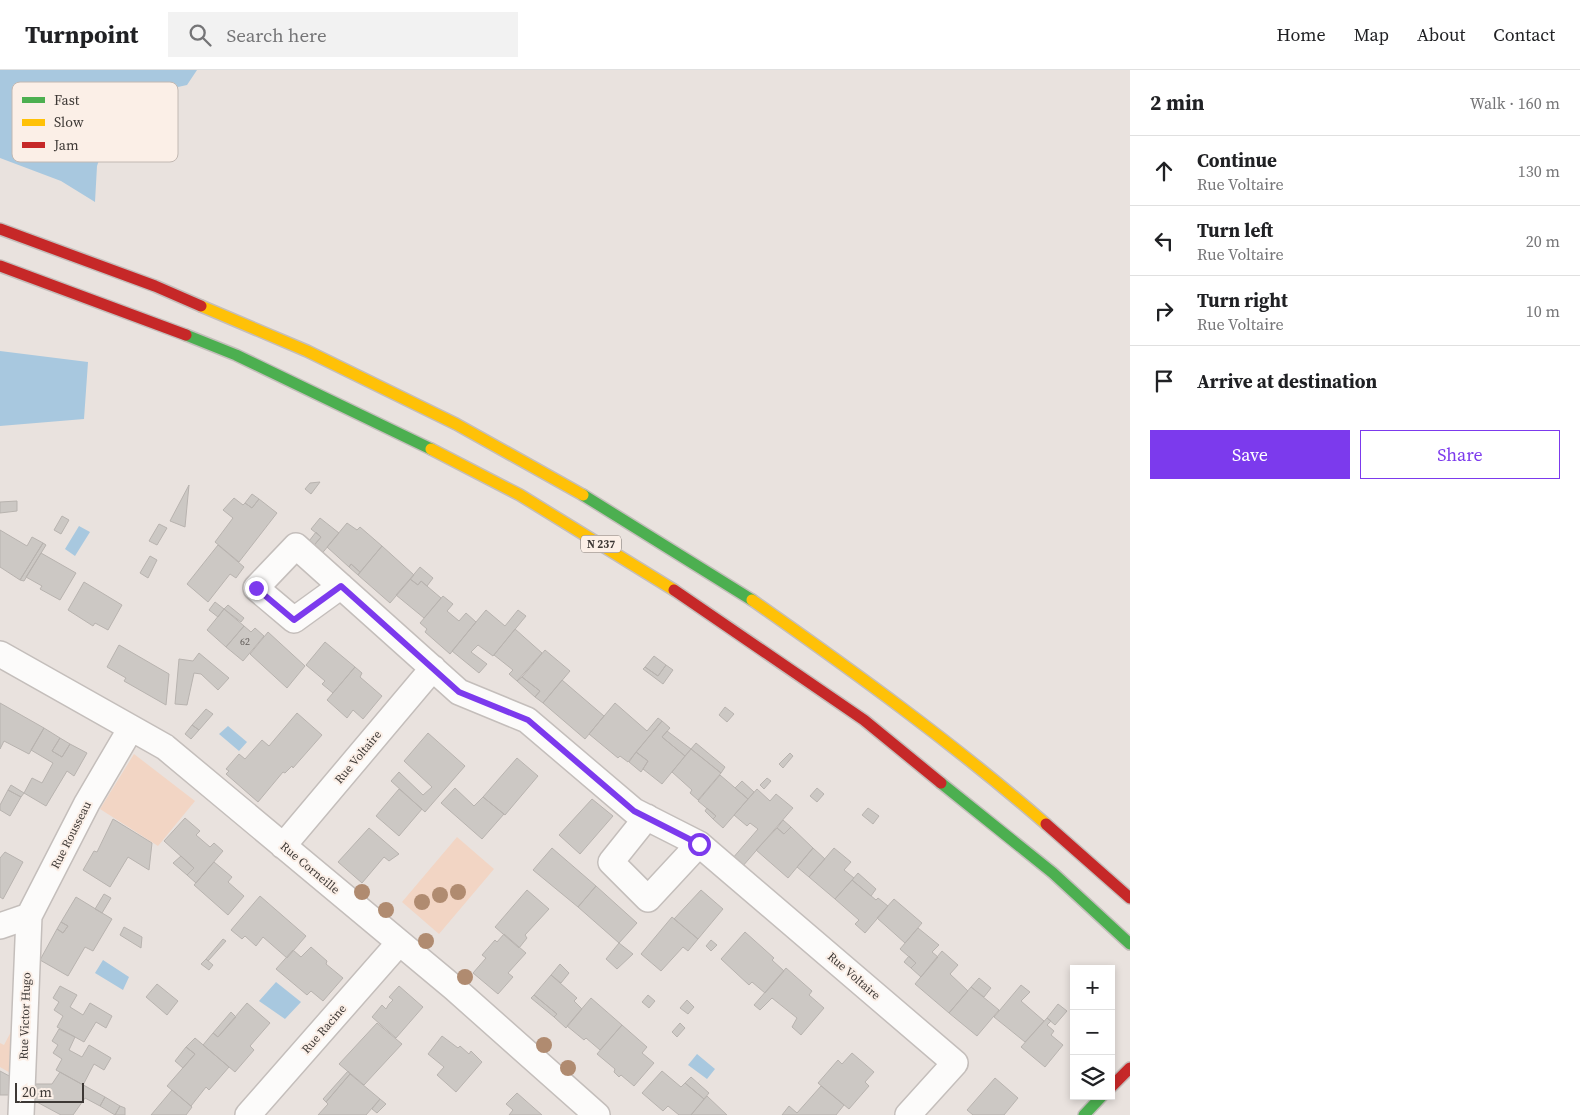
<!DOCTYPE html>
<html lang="en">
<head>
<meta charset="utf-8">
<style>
  :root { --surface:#fff; --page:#f2f2f2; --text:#202124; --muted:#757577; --line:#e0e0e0; --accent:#7c3aed }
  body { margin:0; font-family:"Source Serif 4",serif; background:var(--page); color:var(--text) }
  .controls { position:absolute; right:15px; bottom:15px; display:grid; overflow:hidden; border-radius:0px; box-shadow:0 2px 8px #0003 }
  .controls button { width:45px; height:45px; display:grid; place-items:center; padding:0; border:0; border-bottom:1px solid var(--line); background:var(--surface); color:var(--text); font:25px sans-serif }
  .scale { position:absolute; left:15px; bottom:12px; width:69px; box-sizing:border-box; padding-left:5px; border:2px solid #3d3835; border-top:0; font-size:14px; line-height:18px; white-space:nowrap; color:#3d3835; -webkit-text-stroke:4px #fbefe7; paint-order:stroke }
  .stop { position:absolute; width:15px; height:15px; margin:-11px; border:4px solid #7c3aed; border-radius:50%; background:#fff }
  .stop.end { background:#7c3aed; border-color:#fff; box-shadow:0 1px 5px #0008 }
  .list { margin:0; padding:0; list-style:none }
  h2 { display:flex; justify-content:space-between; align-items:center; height:65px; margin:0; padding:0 20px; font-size:21px }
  h2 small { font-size:16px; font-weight:400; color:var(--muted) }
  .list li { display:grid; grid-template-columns:32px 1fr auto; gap:15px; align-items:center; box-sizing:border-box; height:70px; padding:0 20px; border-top:1px solid var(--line) }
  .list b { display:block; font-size:19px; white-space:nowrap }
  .list p { margin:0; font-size:16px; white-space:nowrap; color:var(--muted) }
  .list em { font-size:16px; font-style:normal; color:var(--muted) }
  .actions { display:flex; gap:10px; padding:15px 20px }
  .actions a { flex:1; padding:11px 0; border:1px solid var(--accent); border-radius:0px; text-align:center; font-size:18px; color:var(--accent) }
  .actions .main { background:var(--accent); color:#fff }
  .icon { flex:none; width:28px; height:28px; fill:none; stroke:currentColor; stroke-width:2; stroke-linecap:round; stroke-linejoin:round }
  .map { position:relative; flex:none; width:1130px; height:1045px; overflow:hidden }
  header { display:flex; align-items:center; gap:30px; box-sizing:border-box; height:70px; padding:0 25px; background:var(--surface); border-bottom:1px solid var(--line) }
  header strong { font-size:24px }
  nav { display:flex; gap:28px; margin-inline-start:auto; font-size:18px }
  .search { width:350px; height:45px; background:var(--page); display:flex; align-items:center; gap:12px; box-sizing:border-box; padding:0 18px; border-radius:0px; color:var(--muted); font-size:19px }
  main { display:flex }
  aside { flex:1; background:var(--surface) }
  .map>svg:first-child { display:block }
  .green { fill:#f2d5c4 }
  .water { fill:#a8c8df }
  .building { fill:#ccc8c4; stroke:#b8b3af }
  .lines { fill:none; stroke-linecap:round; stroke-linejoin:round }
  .street-casing { stroke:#c4bebb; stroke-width:28 }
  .fast-casing { stroke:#c4bebb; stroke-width:14 }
  .slow-casing { stroke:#c4bebb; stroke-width:14 }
  .jam-casing { stroke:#c4bebb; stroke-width:14 }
  .street { stroke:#fcfbfa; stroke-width:25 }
  .fast { stroke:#4caf50; stroke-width:11 }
  .slow { stroke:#ffc107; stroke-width:11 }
  .jam { stroke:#c62828; stroke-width:11 }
  .tree { fill:#b08b70 }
  .route { stroke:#7c3aed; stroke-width:6 }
  .labels { text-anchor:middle; stroke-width:4; stroke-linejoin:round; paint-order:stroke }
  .number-label { font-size:10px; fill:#615c59 }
  .shield { fill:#fbefe7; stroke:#766f6a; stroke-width:1 }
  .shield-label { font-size:11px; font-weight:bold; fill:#3d3835 }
  .street-label { font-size:12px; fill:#3d3835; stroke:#fbefe7 }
  .key { fill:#fbefe7; stroke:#c2b8b2; stroke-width:1 }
  .key-label { font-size:14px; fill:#3d3835 }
</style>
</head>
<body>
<header>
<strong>Turnpoint</strong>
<div class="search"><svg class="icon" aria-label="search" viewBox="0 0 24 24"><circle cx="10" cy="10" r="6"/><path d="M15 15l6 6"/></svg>Search here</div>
<nav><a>Home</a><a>Map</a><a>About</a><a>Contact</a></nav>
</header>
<main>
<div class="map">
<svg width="1130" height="1045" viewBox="0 0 1130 1045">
  <rect width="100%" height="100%" fill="#e9e2de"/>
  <path class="green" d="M134,684L195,731L158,776L100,739Z
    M457,767L494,799L439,864L402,832Z
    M13,958L12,1004L0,997V973L4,975Z"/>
  <path class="water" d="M0,0H197L187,15L146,24L111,55L97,96L95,132L61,111L0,88Z
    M0,281L88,292L84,349L0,356Z
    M79,456L90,462L75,486L65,479Z
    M228,656L247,672L239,681L219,664Z
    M103,890L129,907L123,920L95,903Z
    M276,912L301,932L285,949L259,931Z
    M697,984L715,999L707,1009L688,995Z"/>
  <path class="building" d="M320,412L311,424L305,419L310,413Z
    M189,415L185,457L170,451Z
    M252,424L259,429L252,438L245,433Z
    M234,428L243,435L245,433L252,438L259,429L277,443L239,492L215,472L233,448L223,440Z
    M17,431V441L0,443V432Z
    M62,446L69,450L61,464L54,460Z
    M320,448L339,463L319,487L311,479L321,467L311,459Z
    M347,453L357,460L360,457L382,476L360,502L351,494L349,497L327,477Z
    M159,454L167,458L157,475L149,471Z
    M0,460L27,476L32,467L43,473L20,510L0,497Z
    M316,462L321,467L311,479L306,475Z
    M43,473L46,475L24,511L20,510Z
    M218,475L244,497L236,508L230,504L208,532L187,514Z
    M382,476L414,505L390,533L358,505Z
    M41,483L76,503L60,530L40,519L42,516L26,507Z
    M150,486L157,490L148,508L140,503Z
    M351,494L360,502L358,505L349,497Z
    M420,497L433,508L427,516L421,511L418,515L410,509Z
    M410,509L418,515L421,511L441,528L424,548L396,525Z
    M84,512L122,535L108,560L95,553L93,556L68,540Z
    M443,526L453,534L447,541L459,551L466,543L476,552L450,584L425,562L427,559L420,553Z
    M215,532L224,539L218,547L209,540Z
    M228,535L244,548L241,552L224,539Z
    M224,539L244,556L226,577L207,560Z
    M486,540L505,556L518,540L526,546L493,586L478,575L471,582L487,594L479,603L452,581Z
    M244,556L251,562L255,558L264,566L243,591L226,577Z
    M515,559L542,583L517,611L509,604L513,600L494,585Z
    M268,562L305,596L287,618L250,584Z
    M325,572L355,597L333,623L322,614L325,611L306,595Z
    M119,575L169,604L166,635L124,611L126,608L107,597Z
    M545,580L570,601L543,633L535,627L540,621L522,607Z
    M199,583L229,608L218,620L201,604L194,603L187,635L175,634L179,589L193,591Z
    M654,586L666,595L658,606L645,597Z
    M666,595L673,600L663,614L643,599L645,597L658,606Z
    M355,597L362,603L360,607L382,626L363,649L353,640L347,648L327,630Z
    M522,607L540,621L535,627L517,611Z
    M562,610L604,646L585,669L543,633Z
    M0,633L44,658L29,684L4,671L0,679Z
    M615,633L647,661L658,648L662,651L628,692L620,686L618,688L589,664Z
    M725,637L734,644L727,652L719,645Z
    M206,639L213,644L199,660L192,655Z
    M297,643L322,665L293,698L292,696L285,703L283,702L258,732L226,704L229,701L226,699L239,684L245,689L262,670L269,676Z
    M662,651L670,658L662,667L685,686L662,714L643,699L648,691L636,682Z
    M192,655L199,660L191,669L185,664Z
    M44,658L60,668L52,681L62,687L70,674L87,683L74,706L67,701L46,736L24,723L32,708L42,713L53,693L31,680Z
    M667,661L691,679L685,686L662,667Z
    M428,663L465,696L425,742L391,711L399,702L423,725L432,717L404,691Z
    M60,668L70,674L62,687L52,681Z
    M696,673L725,697L721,703L691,679Z
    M691,679L721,703L698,730L690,723L692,720L672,702Z
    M636,682L648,691L641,702L629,692Z
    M790,683L793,686L783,698L779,694Z
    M517,688L538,706L505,745L483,727Z
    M720,705L748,729L723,758L713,749L716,746L698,731Z
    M767,708L771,711L764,719L760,715Z
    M742,711L754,722L748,729L735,718Z
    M11,715L24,723L21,727L8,720Z
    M455,718L474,736L483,727L504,744L482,769L441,733Z
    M817,718L824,724L817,732L810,726Z
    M399,719L422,739L399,766L376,746Z
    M757,719L770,731L776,724L793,738L742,797L732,789L758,759L750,753L747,756L734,745Z
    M8,720L21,727L10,746L0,740V735Z
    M592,729L613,746L580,784L559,765Z
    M707,738L716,746L713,749L705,741Z
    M868,738L879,746L873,754L862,745Z
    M185,748L200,761L196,765L210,777L214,773L223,781L196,813L187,805L194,798L164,771Z
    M113,749L152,773L149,800L128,787L110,817L83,800L94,781L97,782Z
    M783,750L791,757L784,764L777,758Z
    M791,757L813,778L788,808L756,780L777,758L784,764Z
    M369,758L399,784L389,791L384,787L362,813L338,792Z
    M552,778L596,816L578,837L533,800Z
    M813,778L825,789L809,807L797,797Z
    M834,778L851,792L844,800L854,808L835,829L809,807Z
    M5,782L23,792L3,829L0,827V788Z
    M181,786L194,798L187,805L173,793Z
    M214,792L232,807L228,812L244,826L228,845L194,815Z
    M858,803L876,819L871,826L852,810Z
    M852,810L876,830L878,828L888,836L865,863L855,854L859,850L835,829Z
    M596,816L637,853L619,873L578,837Z
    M527,820L549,839L525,865L527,868L519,878L495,857Z
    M701,820L723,839L698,869L674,849Z
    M104,824L111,828L102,843L95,839Z
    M260,826L306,866L287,888L263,867L256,876L245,866L242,869L231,860Z
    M76,827L112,849L93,881L85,877L68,906L40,890L57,859L63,863L68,856L61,852Z
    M894,829L922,853L905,873L877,848Z
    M672,847L698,869L688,881L683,877L661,901L641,884Z
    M61,852L68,856L63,863L57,859Z
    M124,857L142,867L141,878L120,865Z
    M918,858L939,875L932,882L938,887L921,907L911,898L916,893L900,879Z
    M745,862L774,888L772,890L784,901L765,923L752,912L749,915L721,889Z
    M504,864L526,883L508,903L513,907L498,924L473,903L486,888L482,885L495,870L497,872Z
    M223,869L226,871L208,891L206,889Z
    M711,870L717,875L711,881L706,876Z
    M619,873L633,884L617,899L606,889Z
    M311,877L327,891L326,894L343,908L323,931L311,921L307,925L276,899L293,880L301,887Z
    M942,881L958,895L950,904L968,921L949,943L915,914Z
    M909,886L916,893L911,898L904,892Z
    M206,889L213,895L209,900L201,894Z
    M560,894L569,903L561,913L551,905Z
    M786,898L812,921L809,925L824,938L801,965L792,957L797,948L772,928L760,940L754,935Z
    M551,905L577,928L574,931L582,939L566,958L554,947L557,944L534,925Z
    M979,908L991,918L984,927L971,917Z
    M157,914L178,931L167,945L146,927Z
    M1021,915L1030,922L1021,931L1044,951L1025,972L994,947Z
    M60,916L77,925L70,937L83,945L90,933L112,946L106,958L96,952L84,972L57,957L63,946L54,940L59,932L53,928Z
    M399,916L423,937L396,968L372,947L382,935L386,939L389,934L393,930L389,927Z
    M971,917L999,940L977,966L949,943Z
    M534,925L557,944L554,947L531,928Z
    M648,925L655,931L649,938L642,932Z
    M591,928L622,955L600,980L586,968L584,970L567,956Z
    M687,930L694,937L688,944L680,938Z
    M247,933L270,953L250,976L254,980L235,1002L203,975L213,963L218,967Z
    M1058,934L1067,941L1055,955L1047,948Z
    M231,942L236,947L218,967L213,963Z
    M1047,948L1051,951L1047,955L1054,961L1051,965L1063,975L1045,997L1021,977Z
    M377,953L402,974L364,1015L339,994Z
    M680,953L685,958L677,967L672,962Z
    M622,955L647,977L642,983L654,993L634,1016L621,1005L619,1007L614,1002L615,999L597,984Z
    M59,959L75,967L69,980L82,987L89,975L111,988L104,1000L94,994L83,1015L56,1000L62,989L53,983L58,975L52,971Z
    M442,966L458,978L460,976L469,984L471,981L482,992L456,1022L437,1005L444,997L428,984Z
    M195,968L229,997L209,1020L206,1017L191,1036L167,1016L195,984L186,977Z
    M186,977L195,984L183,998L175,991Z
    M852,983L874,1002L865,1012L869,1016L849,1039L818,1013L838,990L842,994Z
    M0,1001L13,1008V1025H0Z
    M348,1001L350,1004L326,1032L323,1029Z
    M662,1001L681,1017L685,1013L704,1029L691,1045H679L668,1036L663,1041L642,1023Z
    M60,1002L105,1027L100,1036L85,1028L73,1045H61L35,1031V1014H52Z
    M350,1004L380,1029L366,1045H318L328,1034L326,1032Z
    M691,1007L709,1023L704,1029L685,1013Z
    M995,1008L1018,1028L1004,1045H973L967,1040Z
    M821,1016L844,1035L836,1045H782L789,1036L797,1043Z
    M172,1020L192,1037L186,1045H151Z
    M517,1023L542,1045H509L513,1040L506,1034Z
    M707,1026L727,1045H691Z
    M105,1027L120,1036L115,1045L100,1036Z
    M380,1029L386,1034L377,1043L372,1039Z
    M120,1036L125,1038V1045H115Z"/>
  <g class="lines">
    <g class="street-casing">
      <path id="street" d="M341,516L294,550L256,518L296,476L459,622L527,650L634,741L699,774L955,993L908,1045
        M0,584L165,677L454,918L597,1045
        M647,747L611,792L648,829L699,774
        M283,776L433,598
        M0,856L29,846L87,733L131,658
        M21,1045L29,846
        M248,1045L399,873"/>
    </g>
    <g class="fast-casing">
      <path id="fast" d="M186,265L236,285L431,379
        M583,425L752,530
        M941,713L1053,803L1130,874
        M1084,1045L1102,1026"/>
    </g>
    <g class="slow-casing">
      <path id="slow" d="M201,236L307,281L456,354L583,425
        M431,379L520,425L674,520
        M752,530C853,601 953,673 1046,754"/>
    </g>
    <g class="jam-casing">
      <path id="jam" d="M0,159L155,216L201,236
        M0,196L186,265
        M674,520L864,650L941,713
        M1046,754L1130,828
        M1111,1017L1130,998"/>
    </g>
    <use href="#street" class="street"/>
    <use href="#fast" class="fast"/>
    <use href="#slow" class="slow"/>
    <use href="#jam" class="jam"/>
  </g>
  <g class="tree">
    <circle cx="362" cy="822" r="8"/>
    <circle cx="458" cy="822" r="8"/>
    <circle cx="440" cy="825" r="8"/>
    <circle cx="422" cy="832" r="8"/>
    <circle cx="386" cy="840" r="8"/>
    <circle cx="426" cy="871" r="8"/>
    <circle cx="465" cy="907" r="8"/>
    <circle cx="544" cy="975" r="8"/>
    <circle cx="568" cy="998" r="8"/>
  </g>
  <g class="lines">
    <path class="route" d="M256,518L294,550L341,516L459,622L528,650L634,741L699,774"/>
  </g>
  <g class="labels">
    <g class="number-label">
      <text x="245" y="575">62</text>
    </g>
    <rect class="shield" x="581" y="465.5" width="40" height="17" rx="4"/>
    <g class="shield-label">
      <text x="601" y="478">N 237</text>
    </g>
    <g class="street-label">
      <text transform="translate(358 687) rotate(-50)" y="4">Rue Voltaire</text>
      <text transform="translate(71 765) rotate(-63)" y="4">Rue Rousseau</text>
      <text transform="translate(310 798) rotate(40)" y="4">Rue Corneille</text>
      <text transform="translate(854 906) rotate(41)" y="4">Rue Voltaire</text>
      <text transform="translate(25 946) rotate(-88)" y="4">Rue Victor Hugo</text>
      <text transform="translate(324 959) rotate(-49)" y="4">Rue Racine</text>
    </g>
  </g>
  <rect x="12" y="12" width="166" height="80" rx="8" class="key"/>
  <rect x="22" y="27" width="23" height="6" fill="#4caf50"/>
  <rect x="22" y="49" width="23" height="7" fill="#ffc107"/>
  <rect x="22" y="72" width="23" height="6" fill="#c62828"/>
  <g class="key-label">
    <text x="54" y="35">Fast</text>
    <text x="54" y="57">Slow</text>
    <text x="54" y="80">Jam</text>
  </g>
</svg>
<div class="controls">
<button>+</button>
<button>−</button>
<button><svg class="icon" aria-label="layers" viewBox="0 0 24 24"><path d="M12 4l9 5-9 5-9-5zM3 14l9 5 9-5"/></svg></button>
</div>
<div class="scale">20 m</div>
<div class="stop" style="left:699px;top:774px"></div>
<div class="stop end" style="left:256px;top:518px"></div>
</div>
<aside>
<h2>2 min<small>Walk · 160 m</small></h2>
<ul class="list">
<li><svg class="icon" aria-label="ahead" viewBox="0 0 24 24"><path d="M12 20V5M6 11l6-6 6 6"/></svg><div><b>Continue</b><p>Rue Voltaire</p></div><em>130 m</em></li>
<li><svg class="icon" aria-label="left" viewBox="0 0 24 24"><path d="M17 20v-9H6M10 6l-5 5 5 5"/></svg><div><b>Turn left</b><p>Rue Voltaire</p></div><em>20 m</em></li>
<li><svg class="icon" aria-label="right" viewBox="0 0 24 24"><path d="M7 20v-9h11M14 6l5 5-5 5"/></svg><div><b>Turn right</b><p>Rue Voltaire</p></div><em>10 m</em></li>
<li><svg class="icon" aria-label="arrive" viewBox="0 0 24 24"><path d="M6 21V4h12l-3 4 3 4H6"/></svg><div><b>Arrive at destination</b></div></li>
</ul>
<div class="actions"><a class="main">Save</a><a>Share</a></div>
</aside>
</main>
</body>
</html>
